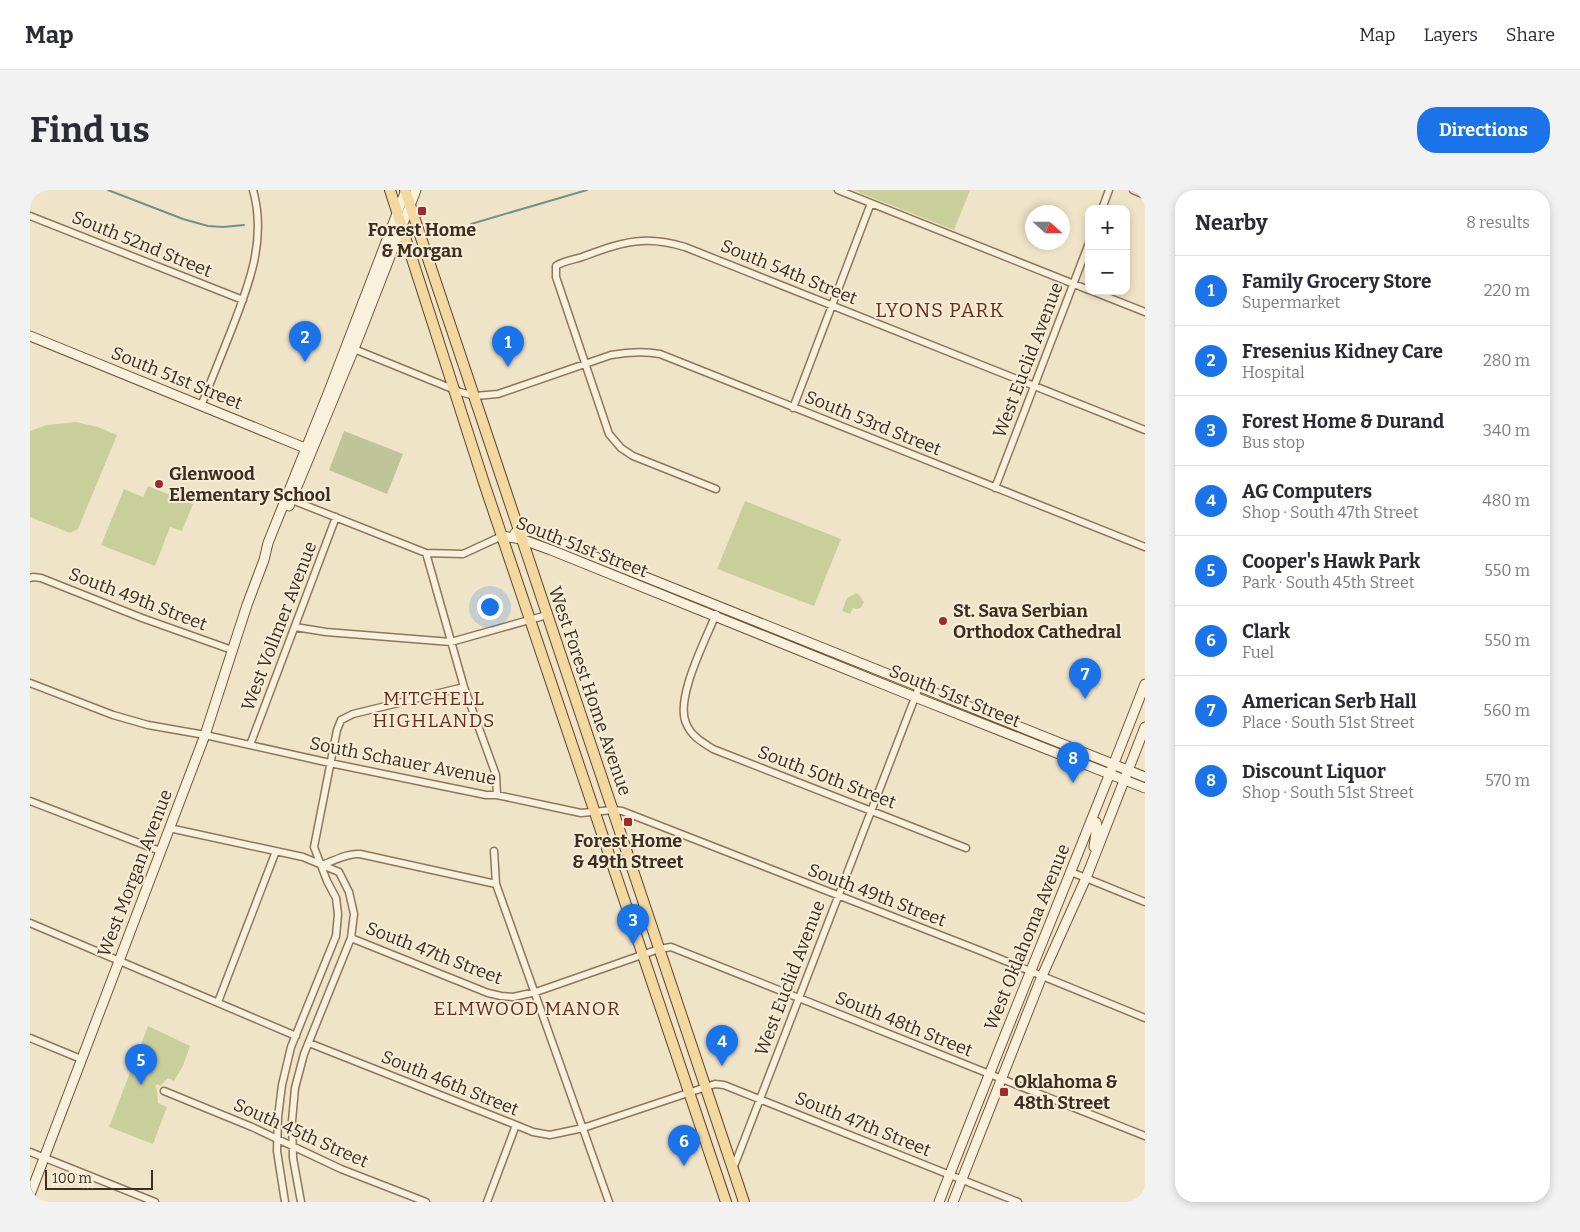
<!DOCTYPE html>
<html lang="en">
<head>
<meta charset="utf-8">
<style>
  :root { --surface:#fff; --page:#f2f2f3; --text:#2b2b33; --muted:#7c7c81; --line:#e1e1e2; --accent:#1a73e8 }
  body { margin:0; font-family:Bitter,serif; background:var(--page); color:var(--text) }
  .controls { position:absolute; right:15px; top:15px; display:grid; overflow:hidden; border-radius:10px; box-shadow:0 2px 8px #0003 }
  .controls button { width:45px; height:45px; display:grid; place-items:center; padding:0; border:0; border-bottom:1px solid var(--line); background:var(--surface); color:var(--text); font:25px sans-serif }
  .compass { position:absolute; left:995px; top:15px; width:45px; height:45px; border-radius:50%; background:var(--surface); box-shadow:0 2px 8px #0003; rotate:111deg }
  .scale { position:absolute; left:15px; bottom:12px; width:108px; box-sizing:border-box; padding-left:5px; border:2px solid #3d2e20; border-top:0; font-size:14px; line-height:18px; white-space:nowrap; color:#3d2e20; -webkit-text-stroke:4px #f7eed8; paint-order:stroke }
  .you { position:absolute; left:459px; top:416px; width:18px; height:18px; margin:-12px; border:4px solid #fff; border-radius:50%; background:#1a73e8; box-shadow:0 0 0 8px #1a73e833 }
  .badge { display:grid; place-items:center; width:32px; height:32px; border-radius:50%; background:var(--accent); color:#fff; font-size:16px; font-weight:700 }
  .pin { position:absolute; translate:-50% -41px; filter:drop-shadow(0 1px 2px #0008) }
  .pin::after { content:''; position:absolute; top:26px; width:18px; height:15px; background:inherit; clip-path:polygon(0 0,100% 0,50% 100%) }
  .list { margin:0; padding:0; list-style:none }
  h2 { display:flex; justify-content:space-between; align-items:center; height:65px; margin:0; padding:0 20px; font-size:21px }
  h2 small { font-size:16px; font-weight:400; color:var(--muted) }
  .list li { display:grid; grid-template-columns:32px 1fr auto; gap:15px; align-items:center; box-sizing:border-box; height:70px; padding:0 20px; border-top:1px solid var(--line) }
  .list b { display:block; font-size:19px; white-space:nowrap }
  .list p { margin:0; font-size:16px; white-space:nowrap; color:var(--muted) }
  .list em { font-size:16px; font-style:normal; color:var(--muted) }
  .map { position:relative; flex:none; width:1115px; height:1012px; overflow:hidden; border-radius:20px }
  header { display:flex; align-items:center; gap:30px; box-sizing:border-box; height:70px; padding:0 25px; background:var(--surface); border-bottom:1px solid var(--line) }
  header strong { font-size:24px }
  nav { display:flex; gap:28px; margin-inline-start:auto; font-size:18px }
  .intro { display:flex; align-items:center; justify-content:space-between; box-sizing:border-box; height:120px; padding:0 30px }
  h1 { margin:0; font-size:35px }
  .button { padding:12px 22px; border-radius:20px; background:var(--accent); color:#fff; font-size:18px; font-weight:700 }
  main { display:flex; gap:30px; padding:0 30px }
  aside { flex:1; background:var(--surface); border-radius:20px; box-shadow:0 2px 8px #0003 }
  .map>svg:first-child { display:block }
  .green { fill:#c9cf9b }
  .cemetery { fill:#bfc49a }
  .lines { fill:none; stroke-linecap:round; stroke-linejoin:round }
  .stream { stroke:#6f938a; stroke-width:2 }
  .street-casing { stroke:#8d765c; stroke-width:9 }
  .secondary-casing { stroke:#6f573f; stroke-width:11 }
  .primary-casing { stroke:#5b4430; stroke-width:12 }
  .street { stroke:#faf1dc; stroke-width:6 }
  .secondary { stroke:#faf1dc; stroke-width:9 }
  .primary { stroke:#f3d9a0; stroke-width:10 }
  .poi-dot { fill:#9e2a2b; stroke:#f7eed8; stroke-width:2 }
  .labels { text-anchor:middle; stroke-width:4; stroke-linejoin:round; paint-order:stroke }
  .poi-label { font-size:18px; font-weight:bold; fill:#3d2e20; stroke:#f7eed8; text-anchor:start }
  .street-label { font-size:18px; fill:#3d2e20; stroke:#f7eed8 }
  .neighbourhood-label { font-size:19px; letter-spacing:1px; fill:#6b2e1e; stroke:#f7eed8 }
  .quarter-label { font-size:20px; letter-spacing:1px; fill:#6b2e1e; stroke:#f7eed8 }
</style>
</head>
<body>
<header>
<strong>Map</strong>
<nav><a>Map</a><a>Layers</a><a>Share</a></nav>
</header>
<div class="intro"><h1>Find us</h1><a class="button">Directions</a></div>
<main>
<div class="map">
<svg width="1115" height="1012" viewBox="0 0 1115 1012">
  <rect width="100%" height="100%" fill="#f0e4c8"/>
  <path class="green" d="M823,0H940L924,40Z
    M46,232L68,237L87,245L48,339L40,343L0,327V241L17,235Z
    M118,296L163,314L152,341L140,337L125,376L71,355L94,299L113,307Z
    M715,311L811,349L784,416L687,379Z
    M826,403L829,405L834,412L831,418L826,419L823,418L820,424L812,421L817,408Z
    M118,836L160,856L153,876L144,891L138,888L130,896L128,894L125,896L127,900L128,913L137,917L123,954L79,937Z"/>
  <path class="cemetery" d="M314,241L373,264L357,304L299,280Z"/>
  <g class="lines">
    <path class="stream" d="M78,0L153,29L178,36L193,37L214,35
      M441,34L557,0"/>
    <g class="street-casing">
      <path id="street" d="M808,0L1059,100
        M1103,0L1115,5
        M1072,19L1079,0
        M0,26L213,110
        M1062,101L1115,122
        M324,159L430,202L445,206L468,204L581,165C598,162 613,161 630,164L1115,357
        M171,216C181,191 191,166 201,141C219,95 237,49 223,0
        M763,218L841,13
        M965,298L1059,53
        M686,299L603,266L591,258L579,244L526,87V76C533,71 543,70 552,67C571,60 591,52 612,51C627,50 641,53 655,57L1115,240
        M262,310L396,363L433,364L472,346
        M396,363L434,497L466,585L467,605
        M0,388L3,387L11,388L112,428L202,460
        M686,424C676,449 645,508 656,533C661,546 672,552 683,559L936,658
        M265,437L296,442L421,452L517,425
        M0,493L83,525L118,535L175,545L300,573L456,605H467L551,623L583,620L592,621L951,761L1115,828
        M220,555L306,327
        M0,611L130,661
        M139,638L273,667L309,682L319,702L324,724L321,748L274,864L265,898L262,931L263,968L271,1012
        M464,661L466,694L579,1012
        M291,675C305,671 316,663 330,664L466,694
        M1041,682L1115,712
        M0,733L266,846
        M321,748L458,803L471,806L483,807L506,802L629,759L641,757L1115,946
        M188,812L246,661
        M0,848L51,869
        M279,853L486,935L503,942L520,945L553,938L685,894L694,895L988,1012
        M134,901L222,937L311,979L396,1012
        M0,962L125,1012
        M703,979L889,497
        M255,1012L247,961L248,927L252,895L261,857L306,746L308,724L306,708L297,691L284,657L307,540L311,530L323,524L434,497
        M457,1012L486,935"/>
    </g>
    <g class="secondary-casing">
      <path id="secondary" d="M0,146L280,260
        M259,316L324,159L386,0
        M485,343L500,341L508,344L1115,587
        M472,346L491,349L521,360L885,507L1115,598
        M1062,630L1066,632L1067,635L1064,657
        M0,1005L175,545L217,415L234,370L238,353L299,201L376,0
        M909,1012C976,839 1048,667 1115,494
        M923,1012L1012,786L1056,688L1115,537"/>
    </g>
    <g class="primary-casing">
      <path id="primary" d="M360,0L454,293L696,1012
        M375,0L714,1012"/>
    </g>
    <use href="#street" class="street"/>
    <use href="#secondary" class="secondary"/>
    <use href="#primary" class="primary"/>
  </g>
  <g class="poi-dot">
    <rect x="387" y="16" width="10" height="10" rx="2.5"/>
    <circle cx="129" cy="294" r="5"/>
    <circle cx="913" cy="431" r="5"/>
    <rect x="593" y="627" width="10" height="10" rx="2.5"/>
    <rect x="969" y="897" width="10" height="10" rx="2.5"/>
  </g>
  <g class="labels">
    <g class="poi-label">
      <text x="392" y="46" text-anchor="middle">Forest Home<tspan x="392" dy="21">&amp; Morgan</tspan></text>
      <text x="139" y="290">Glenwood<tspan x="139" dy="21">Elementary School</tspan></text>
      <text x="923" y="427">St. Sava Serbian<tspan x="923" dy="21">Orthodox Cathedral</tspan></text>
      <text x="598" y="657" text-anchor="middle">Forest Home<tspan x="598" dy="21">&amp; 49th Street</tspan></text>
      <text x="984" y="898">Oklahoma &amp;<tspan x="984" dy="21">48th Street</tspan></text>
    </g>
    <g class="street-label">
      <text transform="translate(112 54) rotate(22)" y="6">South 52nd Street</text>
      <text transform="translate(759 82) rotate(22)" y="6">South 54th Street</text>
      <text transform="translate(998 170) rotate(-69)" y="6">West Euclid Avenue</text>
      <text transform="translate(147 188) rotate(22)" y="6">South 51st Street</text>
      <text transform="translate(843 233) rotate(22)" y="6">South 53rd Street</text>
      <text transform="translate(552 357) rotate(21)" y="6">South 51st Street</text>
      <text transform="translate(108 409) rotate(21)" y="6">South 49th Street</text>
      <text transform="translate(249 436) rotate(-69)" y="6">West Vollmer Avenue</text>
      <text transform="translate(560 501) rotate(71)" y="6">West Forest Home Avenue</text>
      <text transform="translate(925 506) rotate(22)" y="6">South 51st Street</text>
      <text transform="translate(373 571) rotate(11)" y="6">South Schauer Avenue</text>
      <text transform="translate(797 587) rotate(21)" y="6">South 50th Street</text>
      <text transform="translate(105 683) rotate(-69)" y="6">West Morgan Avenue</text>
      <text transform="translate(847 705) rotate(21)" y="6">South 49th Street</text>
      <text transform="translate(997 747) rotate(-68)" y="6">West Oklahoma Avenue</text>
      <text transform="translate(404 763) rotate(21)" y="6">South 47th Street</text>
      <text transform="translate(760 788) rotate(-69)" y="6">West Euclid Avenue</text>
      <text transform="translate(874 834) rotate(22)" y="6">South 48th Street</text>
      <text transform="translate(420 893) rotate(22)" y="6">South 46th Street</text>
      <text transform="translate(833 934) rotate(22)" y="6">South 47th Street</text>
      <text transform="translate(271 943) rotate(24)" y="6">South 45th Street</text>
    </g>
    <g class="neighbourhood-label">
      <text x="404" y="515">MITCHELL<tspan x="404" dy="22">HIGHLANDS</tspan></text>
      <text x="497" y="825">ELMWOOD MANOR</text>
    </g>
    <g class="quarter-label">
      <text x="910" y="127">LYONS PARK</text>
    </g>
  </g>
</svg>
<div class="controls">
<button>+</button>
<button>−</button>
</div>
<svg class="compass" viewBox="-18 -18 36 36"><path d="M0-13l5 13h-10z" fill="#e53935"/><path d="M0 13l5-13h-10z" fill="#7c7c81"/></svg>
<div class="scale">100 m</div>
<div class="you"></div>
<div class="pin badge" style="left:478px;top:177px">1</div>
<div class="pin badge" style="left:275px;top:172px">2</div>
<div class="pin badge" style="left:603px;top:755px">3</div>
<div class="pin badge" style="left:692px;top:876px">4</div>
<div class="pin badge" style="left:111px;top:895px">5</div>
<div class="pin badge" style="left:654px;top:976px">6</div>
<div class="pin badge" style="left:1055px;top:509px">7</div>
<div class="pin badge" style="left:1043px;top:593px">8</div>
</div>
<aside>
<h2>Nearby<small>8 results</small></h2>
<ul class="list">
<li><span class="badge">1</span><div><b>Family Grocery Store</b><p>Supermarket</p></div><em>220 m</em></li>
<li><span class="badge">2</span><div><b>Fresenius Kidney Care</b><p>Hospital</p></div><em>280 m</em></li>
<li><span class="badge">3</span><div><b>Forest Home &amp; Durand</b><p>Bus stop</p></div><em>340 m</em></li>
<li><span class="badge">4</span><div><b>AG Computers</b><p>Shop · South 47th Street</p></div><em>480 m</em></li>
<li><span class="badge">5</span><div><b>Cooper's Hawk Park</b><p>Park · South 45th Street</p></div><em>550 m</em></li>
<li><span class="badge">6</span><div><b>Clark</b><p>Fuel</p></div><em>550 m</em></li>
<li><span class="badge">7</span><div><b>American Serb Hall</b><p>Place · South 51st Street</p></div><em>560 m</em></li>
<li><span class="badge">8</span><div><b>Discount Liquor</b><p>Shop · South 51st Street</p></div><em>570 m</em></li>
</ul>
</aside>
</main>
</body>
</html>
